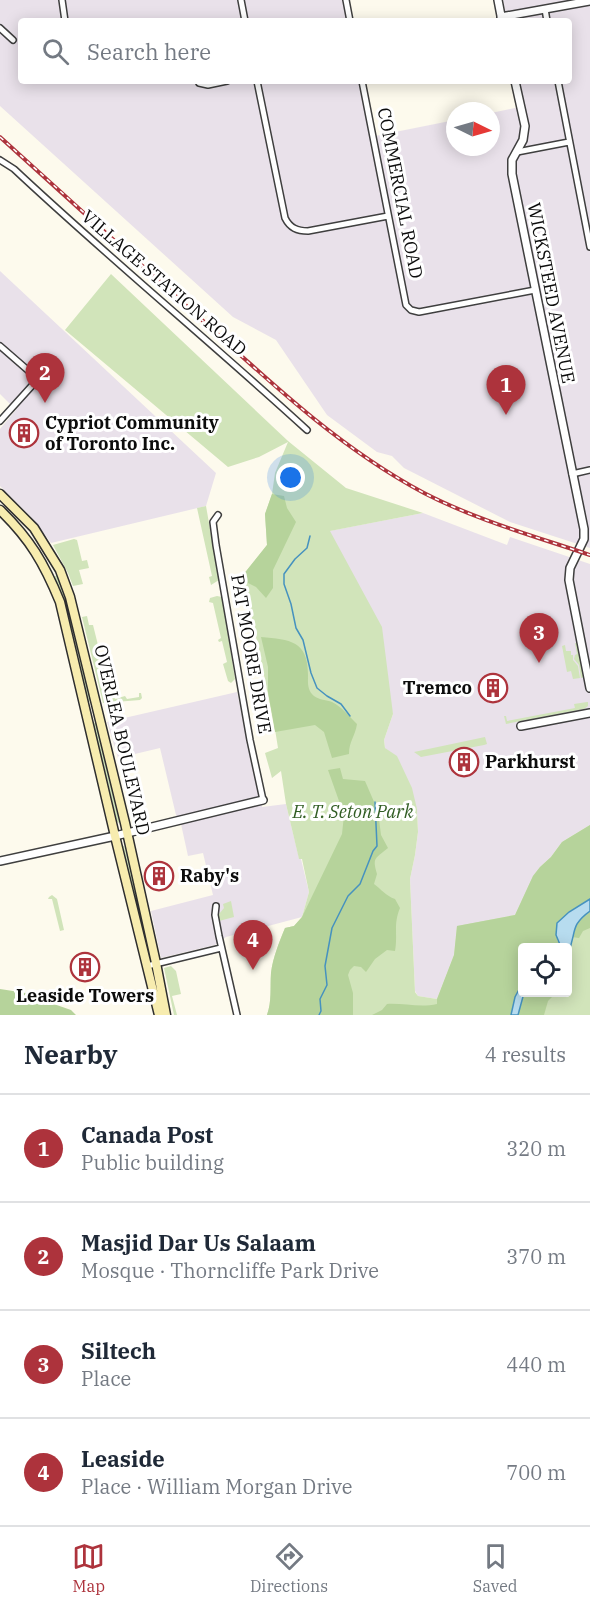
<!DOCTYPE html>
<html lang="en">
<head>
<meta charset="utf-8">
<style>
  :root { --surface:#fff; --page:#f6f6f7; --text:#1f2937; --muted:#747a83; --line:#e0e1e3; --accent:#ad333c }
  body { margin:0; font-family:"IBM Plex Serif",serif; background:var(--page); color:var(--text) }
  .controls { position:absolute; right:18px; bottom:18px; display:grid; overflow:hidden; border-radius:6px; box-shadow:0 3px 15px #0003 }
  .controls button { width:54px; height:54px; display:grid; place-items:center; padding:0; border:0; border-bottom:2px solid var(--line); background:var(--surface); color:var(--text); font:30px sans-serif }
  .compass { position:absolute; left:446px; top:102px; width:54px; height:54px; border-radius:50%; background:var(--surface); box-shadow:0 3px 15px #0003; rotate:95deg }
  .you { position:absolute; left:291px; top:478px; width:21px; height:21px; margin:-15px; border:4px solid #fff; border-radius:50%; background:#1a73e8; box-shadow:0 0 0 9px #1a73e833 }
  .badge { display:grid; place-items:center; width:39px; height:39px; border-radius:50%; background:var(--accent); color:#fff; font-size:20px; font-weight:700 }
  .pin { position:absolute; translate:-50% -50px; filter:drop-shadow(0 2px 3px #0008) }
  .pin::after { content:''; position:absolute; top:32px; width:21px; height:18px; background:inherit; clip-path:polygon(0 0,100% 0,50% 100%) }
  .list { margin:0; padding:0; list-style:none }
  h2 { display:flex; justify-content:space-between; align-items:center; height:78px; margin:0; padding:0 24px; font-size:26px }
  h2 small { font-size:20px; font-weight:400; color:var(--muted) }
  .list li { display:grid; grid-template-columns:39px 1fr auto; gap:18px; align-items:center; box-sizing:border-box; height:108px; padding:0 24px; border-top:2px solid var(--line) }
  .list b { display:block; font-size:22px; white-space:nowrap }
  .list p { margin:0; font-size:20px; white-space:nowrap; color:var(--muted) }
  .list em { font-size:20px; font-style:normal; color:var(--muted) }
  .icon { flex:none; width:33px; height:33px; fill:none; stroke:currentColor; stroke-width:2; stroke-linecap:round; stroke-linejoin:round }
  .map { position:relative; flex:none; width:590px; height:1015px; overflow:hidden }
  .search { position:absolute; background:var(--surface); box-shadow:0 3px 15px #0003; left:18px; right:18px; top:18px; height:66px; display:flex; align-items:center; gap:15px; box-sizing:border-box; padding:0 21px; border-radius:6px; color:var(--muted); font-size:22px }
  .sheet { height:510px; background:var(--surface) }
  nav { display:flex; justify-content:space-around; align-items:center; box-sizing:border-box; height:84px; border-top:2px solid var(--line); background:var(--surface); font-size:16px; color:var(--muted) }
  nav a { display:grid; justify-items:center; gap:3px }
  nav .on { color:var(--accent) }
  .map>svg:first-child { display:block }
  .industrial { fill:#e9e1ea }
  .green { fill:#d1e4ba; fill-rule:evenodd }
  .forest { fill:#b6d39b }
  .water { fill:#b7dcef; stroke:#4692bf; stroke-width:1.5 }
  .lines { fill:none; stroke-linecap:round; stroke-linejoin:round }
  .stream { stroke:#4692bf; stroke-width:1.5 }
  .minor-casing { stroke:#3f3f3f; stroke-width:8 }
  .tertiary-casing { stroke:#3f3f3f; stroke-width:10 }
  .secondary-casing { stroke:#2e2e2e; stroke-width:11 }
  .minor { stroke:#fff; stroke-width:5 }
  .tertiary { stroke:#fff; stroke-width:7 }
  .secondary { stroke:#f7ecaf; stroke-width:8 }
  .rail-casing { stroke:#ad333c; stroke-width:4 }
  .rail { stroke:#fff; stroke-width:1.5; stroke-dasharray:4.5; stroke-linecap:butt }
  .labels { text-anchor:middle; stroke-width:6; stroke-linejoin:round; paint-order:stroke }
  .street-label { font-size:18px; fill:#0c0c0c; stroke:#fff }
  .poi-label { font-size:18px; font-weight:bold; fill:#0c0c0c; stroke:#fff; text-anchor:start }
  .park-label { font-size:18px; font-style:italic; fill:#315d24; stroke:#fff }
</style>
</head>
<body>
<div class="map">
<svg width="590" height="1015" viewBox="0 0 590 1015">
  <rect width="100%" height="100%" fill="#fdfaed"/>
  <path class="industrial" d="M0,0H343L347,21H21V81H359L370,137L455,120V147H491V113L524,106L519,81H569V21H507L503,0H590V548L510,522L404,468L392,456L377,452L327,415L276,340L233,317L0,106Z
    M0,271L216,473L206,506L51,543L33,519L0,486V429L16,410L0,394Z
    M423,513L507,545L510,537L590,564V825L562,842L551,857L540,867L533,877L515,915L457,927L454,955L437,999L418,996L415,991L410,879L415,855L418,832L417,809L385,748L384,740L393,714L329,531Z
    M237,692L262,807L286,804L299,858L301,859L309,892L302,917L226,937L215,945L161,958L151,911L213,895L203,853L188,856L181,824L176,815L160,748L118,758L107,722Z"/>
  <path class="green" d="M111,274L288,441L346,488L423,513L330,531L382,627L393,714L384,740L385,748L397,756L412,788L417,809L418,832L415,855L410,879L415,992L418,996L437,999L454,955L457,926L515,915L533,876L540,867L551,857L562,842L590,825V1015H267C272,1001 270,988 271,973C273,957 279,943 285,928L294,926L302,917L309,892L302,859H299L286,804L281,771L272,778L265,753L278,748L274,723L243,575L267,545L265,514L272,494L275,473L288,442L259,457L228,467L65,330ZM522,948H568V993H522Z
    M206,506L219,580L211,585L209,577L212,576L197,508Z
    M74,539L77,540L82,561L87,560L89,568L79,570L83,584L73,586L68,573L53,545Z
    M58,575L67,595L92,701L91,702L88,701L73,633L54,579L55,576Z
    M217,596L222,597L235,679L231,683L228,681L223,664L227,662L222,641L219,642L218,640L221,638L213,603L209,602L210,598Z
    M87,616L89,625H93L103,665H107L108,667L104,668L111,697H114L115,699L125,696L127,699L139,697V693H141L142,698L140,700L103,703L82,617Z
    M575,643H579L585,677L581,678L579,665L574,659L575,655L577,654Z
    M565,645L566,651H571V655H573V660L578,666L580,678L573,679L571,671L567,672L562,646Z
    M587,702H588V706L584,709L506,724L504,716H506L507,721L575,708L574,704Z
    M92,722L96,723L120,820L119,823L116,821L104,777Z
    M485,737L487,744L484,745L421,757L414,752Z
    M121,845L124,846L139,899L150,956H147Z
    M52,895L57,899L64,930L60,931L52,899H48L49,897Z
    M231,901L234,917L219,921V914L224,908L223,904Z
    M171,966L176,971L181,994L172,996L177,1015H174L164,968Z"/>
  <path class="forest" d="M272,494L284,496L287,508L296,522L273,570V588L266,598L256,587L244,581L243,575L267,545L265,514Z
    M261,637C290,640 308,640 308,675C308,683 307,690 314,696C319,700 327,700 332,702C342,707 349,716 357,724C355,737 349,741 349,754L332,758L324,732L315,725L275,732L268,692V667Z
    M340,768L343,779L365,781L378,811L381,835L388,848C375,859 372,857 377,874L374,884C381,889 386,896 395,899L400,908C393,925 398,934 395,951L387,950L375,959L366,972L361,967L354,966L350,970L348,975L353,993V1015H267C272,1001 270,988 271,973C273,957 279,943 285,928L294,926L302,917L342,834L344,815L328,770Z
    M590,825V899L586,901L557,940L560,944L561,947L522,948V984L515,997L511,1015H372L382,1010L387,1004C403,1003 421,1008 437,1004V999L454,955L457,926L515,915L533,876L540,867L551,857L562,842Z
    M590,911V928L583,931L579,938L572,937C575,925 579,918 590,911Z
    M0,989L39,995L48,1002L71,1010L76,1015H0Z
    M523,993H556L548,1001L544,1015H518L522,1002Z"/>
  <path class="water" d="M590,899V911C569,926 577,933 568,953V948L561,947L556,935L557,923L569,912Z
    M522,984V993H524L518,1015H511L515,997Z"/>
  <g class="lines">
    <path class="stream" d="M310,536L307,548L295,559L284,574V584L291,604L296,628L303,640L311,673L317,688L327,696L341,704L350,716
      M319,1015L321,1011L320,999L327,985L325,966L332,928L348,896L360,884L373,851L377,846L375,802"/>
    <g class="minor-casing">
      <path id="minor" d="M62,0L65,21
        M241,0L245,21
        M346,0L350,21
        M545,9L547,21
        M0,28L13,40
        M199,81V83L208,85L227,81
        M257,81L285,218C290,228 297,231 308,231L388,216
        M362,81L406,305L411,310L419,312L535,290
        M558,81L590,247
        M517,152L569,142
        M0,160L14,169C110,259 211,342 307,430
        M0,346L38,379L0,421
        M572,474L590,470
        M218,515L213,522L216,545L250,740L263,800
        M216,906L215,915L219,936L237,1015
        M147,966L221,948"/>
    </g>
    <g class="tertiary-casing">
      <path id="tertiary" d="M498,0L502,21
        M501,17L590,1
        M515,81L525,126L523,140L512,160V174L584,529V539L570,568L569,580L590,688
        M521,726L590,713
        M0,861L115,836L263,800"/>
    </g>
    <g class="secondary-casing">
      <path id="secondary" d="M0,494L34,528L60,570L70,597L125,823L156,963L166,1015
        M0,510C30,539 44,563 60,602L115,836L159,1015"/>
    </g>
    <use href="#minor" class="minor"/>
    <use href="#tertiary" class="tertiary"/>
    <use href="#secondary" class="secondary"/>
    <g class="rail-casing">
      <path id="rail" d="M0,137C68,198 135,259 202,320C272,384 340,448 424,493C476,520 534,536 590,555"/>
    </g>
    <use href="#rail" class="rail"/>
  </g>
  <defs>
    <g id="building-ring" transform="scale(1.5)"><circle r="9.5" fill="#fff" stroke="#ad333c" stroke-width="1.5"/><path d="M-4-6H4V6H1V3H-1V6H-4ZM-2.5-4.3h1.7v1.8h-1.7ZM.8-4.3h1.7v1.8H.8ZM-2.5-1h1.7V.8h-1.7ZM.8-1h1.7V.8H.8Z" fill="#ad333c"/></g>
  </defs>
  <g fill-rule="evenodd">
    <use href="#building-ring" x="24" y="433"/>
    <use href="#building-ring" x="493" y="688"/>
    <use href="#building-ring" x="464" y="762"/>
    <use href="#building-ring" x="159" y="876"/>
    <use href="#building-ring" x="85" y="967"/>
  </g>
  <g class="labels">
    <g class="street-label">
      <text transform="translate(400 193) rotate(79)" y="6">COMMERCIAL ROAD</text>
      <text transform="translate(164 283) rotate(41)" y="6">VILLAGE STATION ROAD</text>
      <text transform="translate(551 293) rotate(79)" y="6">WICKSTEED AVENUE</text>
      <text transform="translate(251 654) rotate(80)" y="6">PAT MOORE DRIVE</text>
      <text transform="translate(122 740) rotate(77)" y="6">OVERLEA BOULEVARD</text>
    </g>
    <g class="poi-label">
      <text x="45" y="429">Cypriot Community<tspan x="45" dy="21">of Toronto Inc.</tspan></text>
      <text x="472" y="694" text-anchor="end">Tremco</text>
      <text x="485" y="768">Parkhurst</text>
      <text x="180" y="882">Raby's</text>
      <text x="85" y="1002" text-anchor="middle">Leaside Towers</text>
    </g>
    <g class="park-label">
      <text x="353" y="818">E. T. Seton Park</text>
    </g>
  </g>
</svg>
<div class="controls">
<button><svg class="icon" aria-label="locate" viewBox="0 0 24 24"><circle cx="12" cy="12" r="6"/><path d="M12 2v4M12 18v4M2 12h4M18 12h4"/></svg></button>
</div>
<svg class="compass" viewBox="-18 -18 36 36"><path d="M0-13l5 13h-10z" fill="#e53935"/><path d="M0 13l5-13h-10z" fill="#747a83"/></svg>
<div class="you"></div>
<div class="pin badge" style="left:506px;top:415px">1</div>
<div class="pin badge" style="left:45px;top:403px">2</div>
<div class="pin badge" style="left:539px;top:663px">3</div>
<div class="pin badge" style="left:253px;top:970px">4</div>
<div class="search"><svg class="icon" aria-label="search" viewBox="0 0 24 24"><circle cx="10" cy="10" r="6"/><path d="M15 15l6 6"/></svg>Search here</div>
</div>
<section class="sheet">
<h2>Nearby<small>4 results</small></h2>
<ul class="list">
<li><span class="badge">1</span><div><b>Canada Post</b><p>Public building</p></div><em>320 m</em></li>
<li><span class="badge">2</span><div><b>Masjid Dar Us Salaam</b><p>Mosque · Thorncliffe Park Drive</p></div><em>370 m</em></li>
<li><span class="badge">3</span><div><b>Siltech</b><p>Place</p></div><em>440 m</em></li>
<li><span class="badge">4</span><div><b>Leaside</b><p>Place · William Morgan Drive</p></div><em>700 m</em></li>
</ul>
</section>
<nav>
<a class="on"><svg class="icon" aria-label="map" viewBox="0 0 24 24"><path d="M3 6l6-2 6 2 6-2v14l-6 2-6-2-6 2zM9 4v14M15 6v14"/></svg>Map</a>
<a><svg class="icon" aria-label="directions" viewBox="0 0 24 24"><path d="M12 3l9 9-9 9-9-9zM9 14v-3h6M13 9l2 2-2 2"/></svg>Directions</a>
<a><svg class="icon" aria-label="saved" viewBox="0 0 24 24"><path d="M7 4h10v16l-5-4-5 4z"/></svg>Saved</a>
</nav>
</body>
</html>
